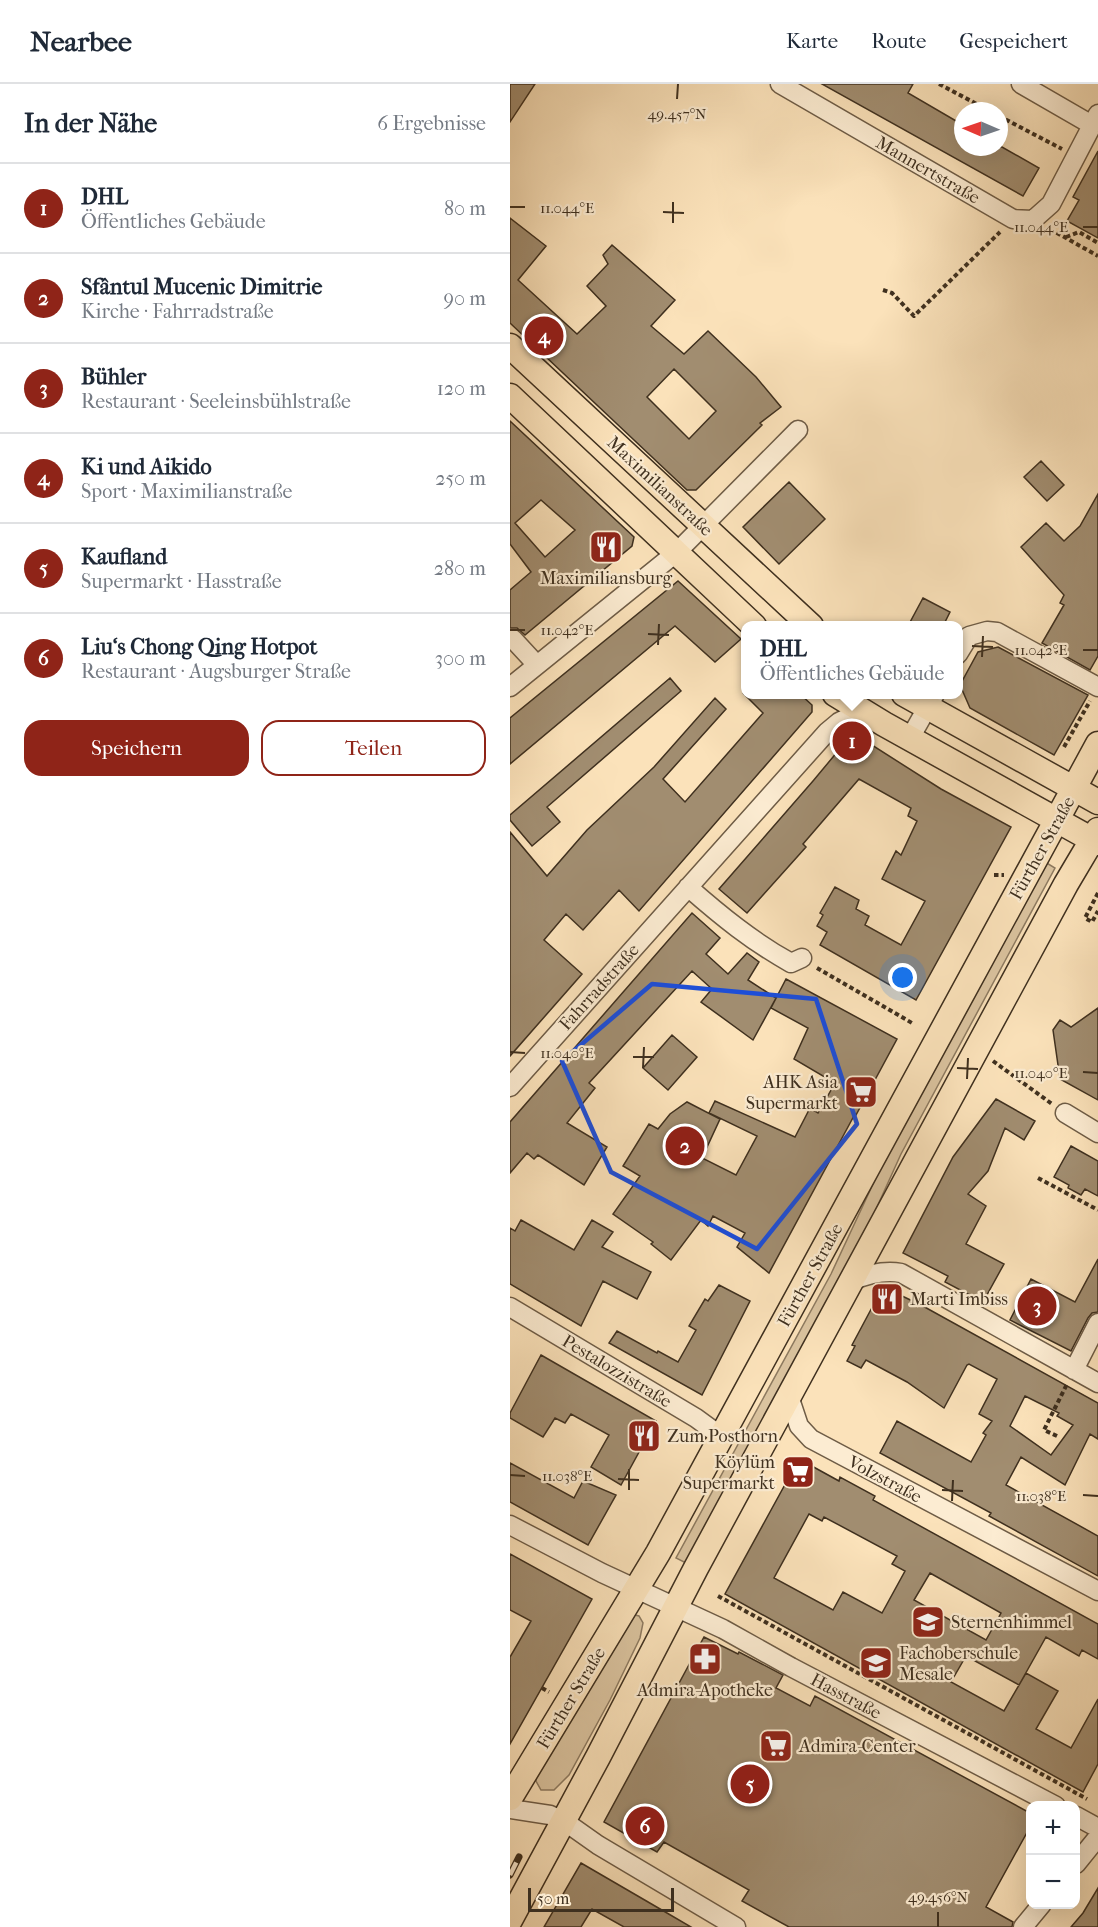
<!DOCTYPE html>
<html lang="de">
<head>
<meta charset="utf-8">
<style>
  :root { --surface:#fff; --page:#f6f6f7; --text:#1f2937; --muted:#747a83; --line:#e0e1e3; --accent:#8f2418 }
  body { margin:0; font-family:"IM FELL French Canon",serif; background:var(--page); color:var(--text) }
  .controls { position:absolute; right:18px; bottom:18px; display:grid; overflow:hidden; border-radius:12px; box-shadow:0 6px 24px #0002 }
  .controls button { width:54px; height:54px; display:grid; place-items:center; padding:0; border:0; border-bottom:2px solid var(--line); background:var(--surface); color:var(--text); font:30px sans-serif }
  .compass { position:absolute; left:444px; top:18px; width:54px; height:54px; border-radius:50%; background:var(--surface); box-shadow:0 6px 24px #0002; rotate:272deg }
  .scale { position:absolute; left:18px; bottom:15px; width:146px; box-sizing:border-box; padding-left:6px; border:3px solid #3f301f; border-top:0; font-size:16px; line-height:21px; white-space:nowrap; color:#3f301f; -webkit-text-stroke:4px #fcecd2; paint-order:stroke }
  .you { position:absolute; left:393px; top:894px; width:21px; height:21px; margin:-15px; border:4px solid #fff; border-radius:50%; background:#1a73e8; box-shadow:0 0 0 9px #1a73e833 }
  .badge { display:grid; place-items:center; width:39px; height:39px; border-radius:50%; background:var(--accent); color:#fff; font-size:20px; font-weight:700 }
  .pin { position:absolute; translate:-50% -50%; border:3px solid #fff; box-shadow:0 2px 6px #0006 }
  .popup { position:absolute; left:231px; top:537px; width:222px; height:78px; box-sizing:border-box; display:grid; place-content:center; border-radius:12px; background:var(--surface); filter:drop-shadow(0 2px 4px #0005); font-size:20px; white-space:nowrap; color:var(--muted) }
  .popup b { font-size:22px; color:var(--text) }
  .popup::after { content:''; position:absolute; left:50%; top:100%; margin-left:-12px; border:12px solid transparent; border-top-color:var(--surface) }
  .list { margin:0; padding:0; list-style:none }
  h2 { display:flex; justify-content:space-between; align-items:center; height:78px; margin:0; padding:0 24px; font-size:26px }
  h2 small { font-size:20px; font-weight:400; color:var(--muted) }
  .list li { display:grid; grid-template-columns:39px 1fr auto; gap:18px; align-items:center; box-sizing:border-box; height:90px; padding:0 24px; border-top:2px solid var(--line) }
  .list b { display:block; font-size:22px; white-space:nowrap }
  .list p { margin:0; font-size:20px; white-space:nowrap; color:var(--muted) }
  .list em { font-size:20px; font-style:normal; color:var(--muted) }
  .actions { display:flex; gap:12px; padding:18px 24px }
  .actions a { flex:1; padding:14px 0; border:2px solid var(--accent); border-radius:18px; text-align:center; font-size:21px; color:var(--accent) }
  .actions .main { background:var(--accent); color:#fff }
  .map { position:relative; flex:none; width:588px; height:1843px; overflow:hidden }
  header { display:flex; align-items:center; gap:36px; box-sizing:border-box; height:84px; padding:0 30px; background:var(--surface); border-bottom:2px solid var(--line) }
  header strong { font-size:28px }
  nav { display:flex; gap:33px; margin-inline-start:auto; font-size:21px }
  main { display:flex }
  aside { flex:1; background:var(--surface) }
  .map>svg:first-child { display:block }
  .green { fill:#dbc4a0; stroke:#8d7a60; stroke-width:1.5 }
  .building { fill:#a18d70; stroke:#3f301f; stroke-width:1.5; fill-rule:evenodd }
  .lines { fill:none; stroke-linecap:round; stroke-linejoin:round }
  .minor-casing { stroke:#6e5c46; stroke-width:21 }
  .major-casing { stroke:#3f301f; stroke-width:27 }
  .path { stroke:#3f301f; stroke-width:4; stroke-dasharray:4.5 3; stroke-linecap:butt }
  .minor { stroke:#fcecd2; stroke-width:18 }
  .major { stroke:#fbe2ba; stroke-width:24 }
  .rail-casing { stroke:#3f301f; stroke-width:7 }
  .rail { stroke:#fcecd2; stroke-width:4.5; stroke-dasharray:14; stroke-linecap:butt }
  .marked { fill:none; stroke:#1d4ed8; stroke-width:4.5; stroke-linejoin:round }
  .ticks { fill:none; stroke:#3f301f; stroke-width:2 }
  .labels { text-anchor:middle; stroke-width:4.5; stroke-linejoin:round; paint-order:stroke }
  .street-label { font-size:18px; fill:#3f301f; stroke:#fcecd2 }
  .poi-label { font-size:18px; fill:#3f301f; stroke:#fcecd2; text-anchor:start }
  .ticks-label { font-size:15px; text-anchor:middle; fill:#3f301f; stroke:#fcecd2; stroke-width:4.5; stroke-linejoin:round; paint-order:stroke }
</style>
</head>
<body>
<header>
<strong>Nearbee</strong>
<nav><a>Karte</a><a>Route</a><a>Gespeichert</a></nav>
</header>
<main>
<aside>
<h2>In der Nähe<small>6 Ergebnisse</small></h2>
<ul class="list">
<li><span class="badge">1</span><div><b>DHL</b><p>Öffentliches Gebäude</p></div><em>80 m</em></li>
<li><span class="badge">2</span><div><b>Sfântul Mucenic Dimitrie</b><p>Kirche · Fahrradstraße</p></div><em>90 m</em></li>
<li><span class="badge">3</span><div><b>Bühler</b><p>Restaurant · Seeleinsbühlstraße</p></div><em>120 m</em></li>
<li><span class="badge">4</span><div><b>Ki und Aikido</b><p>Sport · Maximilianstraße</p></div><em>250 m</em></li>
<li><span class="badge">5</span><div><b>Kaufland</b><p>Supermarkt · Hasstraße</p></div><em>280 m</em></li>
<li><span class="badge">6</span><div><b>Liu‘s Chong Qing Hotpot</b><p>Restaurant · Augsburger Straße</p></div><em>300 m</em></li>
</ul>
<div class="actions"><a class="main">Speichern</a><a>Teilen</a></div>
</aside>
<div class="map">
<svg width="588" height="1843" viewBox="0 0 588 1843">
  <rect width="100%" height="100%" fill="#fbe2ba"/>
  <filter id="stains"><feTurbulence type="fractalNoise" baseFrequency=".00333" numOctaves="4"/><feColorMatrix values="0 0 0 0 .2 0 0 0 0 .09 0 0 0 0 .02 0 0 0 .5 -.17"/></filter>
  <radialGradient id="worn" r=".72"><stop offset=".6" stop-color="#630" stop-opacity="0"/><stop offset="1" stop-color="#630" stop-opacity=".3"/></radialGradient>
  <path class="green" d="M535,778L545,784L391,1070L337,1189L178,1480L166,1474L321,1190L378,1068Z
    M125,1531L129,1532L133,1539L130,1554L100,1616L59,1691L44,1706H31L26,1697V1690L122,1532Z"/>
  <path class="building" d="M0,0H25L0,38Z
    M312,0H403L398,9L453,41V63H492L529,84L513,112Z
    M588,67V154L557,137L569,116L563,113Z
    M0,134L36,162L8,196L67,250L96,222L77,202L98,180L93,171L102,161L165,216L141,242L174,270L198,247L246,293L271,323L250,339L252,341L186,406H177L0,239ZM164,285L206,327L179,355L137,313Z
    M0,337L124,453L122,462L15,551L7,544H0V506L21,488L0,460ZM31,416L65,446L35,473L5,439Z
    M531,377L554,401L537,417L514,393Z
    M279,398L315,435L269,480L233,443Z
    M588,410V572L580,586L532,559L554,521L550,519L554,511L511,463L536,439L554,457L570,442Z
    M168,497L231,555L205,578L165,542L0,680V634Z
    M413,514L440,528L433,542H398Z
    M488,563L578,611L544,671L460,624L450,601L468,568Z
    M160,594L171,607L37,723L50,738L22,762L0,736V731Z
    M234,610H290L302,621V628L129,827L109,806L73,846L56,830L34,856L72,890L0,972V748L37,792L77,746L144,683L205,614L216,625L153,695L175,718L253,629Z
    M343,649L431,705L501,743L406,916L310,861L317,848L307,842L313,831L310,829L325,803L349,816L346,825L359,832L355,841L391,861L415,817L372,795L386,767L391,771L407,737L398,732L401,724L349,695L293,760L296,763L237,829L209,805L303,697Z
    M182,829L210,854L196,870L218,890L237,869L249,878L238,896L266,914L243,956L191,918L202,905L182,887L79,999L85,1004L57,1039L97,1063L74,1101L28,1071L24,1075L17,1069L0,1089V1038Z
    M276,895L387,955L346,1031L345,1030L259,1189L227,1163L235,1149L203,1132L198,1142L191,1136L161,1176L141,1160L143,1158L103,1130L130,1092L113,1082L139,1040L148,1045L160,1030L177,1018L210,1035L192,1074L226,1091L247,1052L199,1029L205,1017L285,1053L300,1024L308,1029L325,999L284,975L298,944L261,924Z
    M588,924V1016L550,995L543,946L550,936L561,943Z
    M162,951L187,973L158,1006L133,984Z
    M486,1015L525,1037L514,1056L495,1044L478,1087L458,1110L476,1122L456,1160L494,1180L473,1218L435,1198L438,1192L393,1169L443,1073Z
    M561,1062L588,1077V1112L575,1105L571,1111L558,1104L559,1101L544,1093Z
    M11,1136L64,1166L82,1136L103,1148L92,1163L141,1188L127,1215L93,1197L71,1242L0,1200V1144L5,1147Z
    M588,1175V1228L582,1229L578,1234L561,1267L500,1236L521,1195L565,1218Z
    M209,1201L240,1217L192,1311L99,1259L107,1247L147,1269L148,1267L168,1278L186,1246L179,1242L195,1215L198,1217Z
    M373,1203L411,1221L588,1319V1355L580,1350L555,1401L511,1373L496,1401L588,1452V1492L479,1432L481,1429L370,1369L387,1337L461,1378L476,1351L473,1349L482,1337L469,1330L487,1295L459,1280L457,1281L434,1324L397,1298L356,1276L351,1284L337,1277L345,1262L342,1261ZM515,1312L549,1329L547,1332L563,1341L541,1371L500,1342Z
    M31,1271L146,1337L111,1401L81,1383L99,1351L61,1330L55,1339L45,1334L33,1353L0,1334V1329Z
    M289,1375L329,1397L330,1393L365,1412L363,1416L588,1540V1575L572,1566L569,1572L536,1553L509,1601L456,1572L441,1598L494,1627L516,1589L548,1607L526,1645L561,1664L588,1615V1680L573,1708L215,1510ZM299,1430L312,1437L314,1433L387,1472L382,1480L395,1487L372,1529L333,1508L323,1526L264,1494ZM420,1489L491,1529L476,1556L404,1516Z
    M0,1379L64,1414L73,1397L106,1411L78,1461L0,1418Z
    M0,1470L82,1515L0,1660V1573L21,1537L0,1526Z
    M194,1553L228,1570L229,1568L273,1591L266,1604L300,1622L305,1612L520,1729V1743L476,1823L503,1838L502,1843H279L232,1817L239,1806L154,1758L147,1768L94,1738Z
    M71,1779L157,1829L181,1843H114L82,1825L71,1843H34Z
    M588,1804V1843H561L573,1829Z"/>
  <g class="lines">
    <g class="minor-casing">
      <path id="minor" d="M270,0L503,135L523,136L541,120L588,30
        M511,0L582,41
        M3,555L27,581
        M448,570L459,552L477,547L487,548L588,603
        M0,603L167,468L288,346
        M400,654L425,610
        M178,803C211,832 243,858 281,879L292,874
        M0,1003L317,648L329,638L351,627
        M555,1029L588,1049
        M342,1197C358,1190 373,1186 391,1189L588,1299
        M0,1223L186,1334L212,1353
        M564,1286L588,1239
        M279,1312L289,1342L301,1355L588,1507
        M0,1441L92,1489L213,1545L281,1583L546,1722
        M0,1725L40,1731L54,1737L88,1761L226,1843
        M566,1732L588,1744
        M566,1780L588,1753
        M513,1843L532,1820"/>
    </g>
    <g class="major-casing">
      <path id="major" d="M0,262L301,542
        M0,312L244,542
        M325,610L374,640L588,759
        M394,610L588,718
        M0,1714L148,1469L588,660
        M0,1836L88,1673L186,1484L556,800L588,746"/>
    </g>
    <path class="path" d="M429,0L480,27
      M489,32L552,65
      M540,145L588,172
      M556,153L569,148L588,159
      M373,206L382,209L404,232L490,148
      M554,663L580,617
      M484,791H494
      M588,809L575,834L582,838L588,827
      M307,884L402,939
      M483,977L542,1020
      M528,1094L588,1126
      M547,1352L534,1346L557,1300
      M208,1512L577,1715
      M32,1604L39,1608"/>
    <use href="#minor" class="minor"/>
    <use href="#major" class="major"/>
    <g class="rail-casing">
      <path id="rail" d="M0,1791L9,1773"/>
    </g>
    <use href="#rail" class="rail"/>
  </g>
  <path class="marked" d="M142,900L306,915L347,1040L247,1165L101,1088L52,977Z"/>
  <path class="ticks" d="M167,15L168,0M0,123H15M153,128L174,129M163,139V118M573,143H588M0,546H15M138,550L159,551M148,561L149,540M462,562L483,563M573,566H588M472,573L473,552M0,968L15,969M123,973H144M133,984L134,963M447,984L468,985M573,988L588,989M457,995L458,974M0,1391L15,1392M108,1395L129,1396M119,1406V1385M432,1406L453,1407M573,1411L588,1412M442,1417L443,1396M428,1843V1828"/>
  <defs>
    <g id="restaurant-square" transform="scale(1.725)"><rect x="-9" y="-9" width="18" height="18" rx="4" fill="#8f2418" stroke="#fcecd2"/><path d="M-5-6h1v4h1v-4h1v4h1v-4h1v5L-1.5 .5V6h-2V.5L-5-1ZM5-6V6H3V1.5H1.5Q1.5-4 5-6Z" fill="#fff"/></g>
    <g id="supermarket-square" transform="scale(1.725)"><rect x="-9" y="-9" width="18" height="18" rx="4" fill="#8f2418" stroke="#fcecd2"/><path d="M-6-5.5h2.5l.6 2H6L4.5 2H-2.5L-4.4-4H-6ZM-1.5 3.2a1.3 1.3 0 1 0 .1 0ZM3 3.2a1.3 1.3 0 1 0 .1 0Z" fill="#fff"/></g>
    <g id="school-square" transform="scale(1.725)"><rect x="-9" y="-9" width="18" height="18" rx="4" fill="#8f2418" stroke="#fcecd2"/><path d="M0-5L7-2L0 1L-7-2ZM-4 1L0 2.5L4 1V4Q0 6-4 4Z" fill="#fff"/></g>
    <g id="pharmacy-square" transform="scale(1.725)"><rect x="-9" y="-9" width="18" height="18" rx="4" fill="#8f2418" stroke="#fcecd2"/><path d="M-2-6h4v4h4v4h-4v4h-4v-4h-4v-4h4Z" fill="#fff"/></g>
  </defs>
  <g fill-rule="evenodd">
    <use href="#restaurant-square" x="96" y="463"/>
    <use href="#supermarket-square" x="351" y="1008"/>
    <use href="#restaurant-square" x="377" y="1215"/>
    <use href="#restaurant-square" x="134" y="1352"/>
    <use href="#supermarket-square" x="288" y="1388"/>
    <use href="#school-square" x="418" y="1538"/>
    <use href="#pharmacy-square" x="195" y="1575"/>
    <use href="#school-square" x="366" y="1579"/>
    <use href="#supermarket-square" x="266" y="1662"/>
  </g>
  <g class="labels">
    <g class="street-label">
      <text transform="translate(418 86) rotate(30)" y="6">Mannertstraße</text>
      <text transform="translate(150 402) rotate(43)" y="6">Maximilianstraße</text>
      <text transform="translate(532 764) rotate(-61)" y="6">Fürther Straße</text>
      <text transform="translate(89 903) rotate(-48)" y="6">Fahrradstraße</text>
      <text transform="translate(300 1191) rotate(-61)" y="6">Fürther Straße</text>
      <text transform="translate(107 1287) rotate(31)" y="6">Pestalozzistraße</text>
      <text transform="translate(375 1395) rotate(28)" y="6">Volzstraße</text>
      <text transform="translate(336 1612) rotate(28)" y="6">Hasstraße</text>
      <text transform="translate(61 1614) rotate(-59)" y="6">Fürther Straße</text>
    </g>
    <g class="poi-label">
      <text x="96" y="500" text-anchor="middle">Maximiliansburg</text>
      <text x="328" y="1004" text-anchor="end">AHK Asia<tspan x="328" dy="21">Supermarkt</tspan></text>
      <text x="400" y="1221">Marti Imbiss</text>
      <text x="157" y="1358">Zum Posthorn</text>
      <text x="265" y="1384" text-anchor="end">Köylüm<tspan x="265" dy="21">Supermarkt</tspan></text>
      <text x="441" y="1544">Sternenhimmel</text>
      <text x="389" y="1575">Fachoberschule<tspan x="389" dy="21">Mesale</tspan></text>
      <text x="195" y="1612" text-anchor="middle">Admira-Apotheke</text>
      <text x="289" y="1668">Admira-Center</text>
    </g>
  </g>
  <g class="ticks-label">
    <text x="167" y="35">49.457°N</text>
    <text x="57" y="129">11.044°E</text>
    <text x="531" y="148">11.044°E</text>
    <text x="57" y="551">11.042°E</text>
    <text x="531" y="571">11.042°E</text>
    <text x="57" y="974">11.040°E</text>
    <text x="531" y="994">11.040°E</text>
    <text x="57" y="1397">11.038°E</text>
    <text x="531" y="1417">11.038°E</text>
    <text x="428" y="1818">49.456°N</text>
  </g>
  <rect width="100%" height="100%" filter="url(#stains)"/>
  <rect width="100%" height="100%" fill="url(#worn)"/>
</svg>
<div class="controls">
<button>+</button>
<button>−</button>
</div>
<svg class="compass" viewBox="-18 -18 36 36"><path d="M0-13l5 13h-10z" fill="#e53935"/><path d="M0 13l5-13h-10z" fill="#747a83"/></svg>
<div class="scale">50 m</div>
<div class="you"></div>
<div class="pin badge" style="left:342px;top:657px">1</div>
<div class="popup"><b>DHL</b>Öffentliches Gebäude</div>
<div class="pin badge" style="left:175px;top:1062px">2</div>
<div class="pin badge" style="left:527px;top:1222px">3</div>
<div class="pin badge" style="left:34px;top:252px">4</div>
<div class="pin badge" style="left:240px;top:1700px">5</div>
<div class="pin badge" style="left:135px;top:1742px">6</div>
</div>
</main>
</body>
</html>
